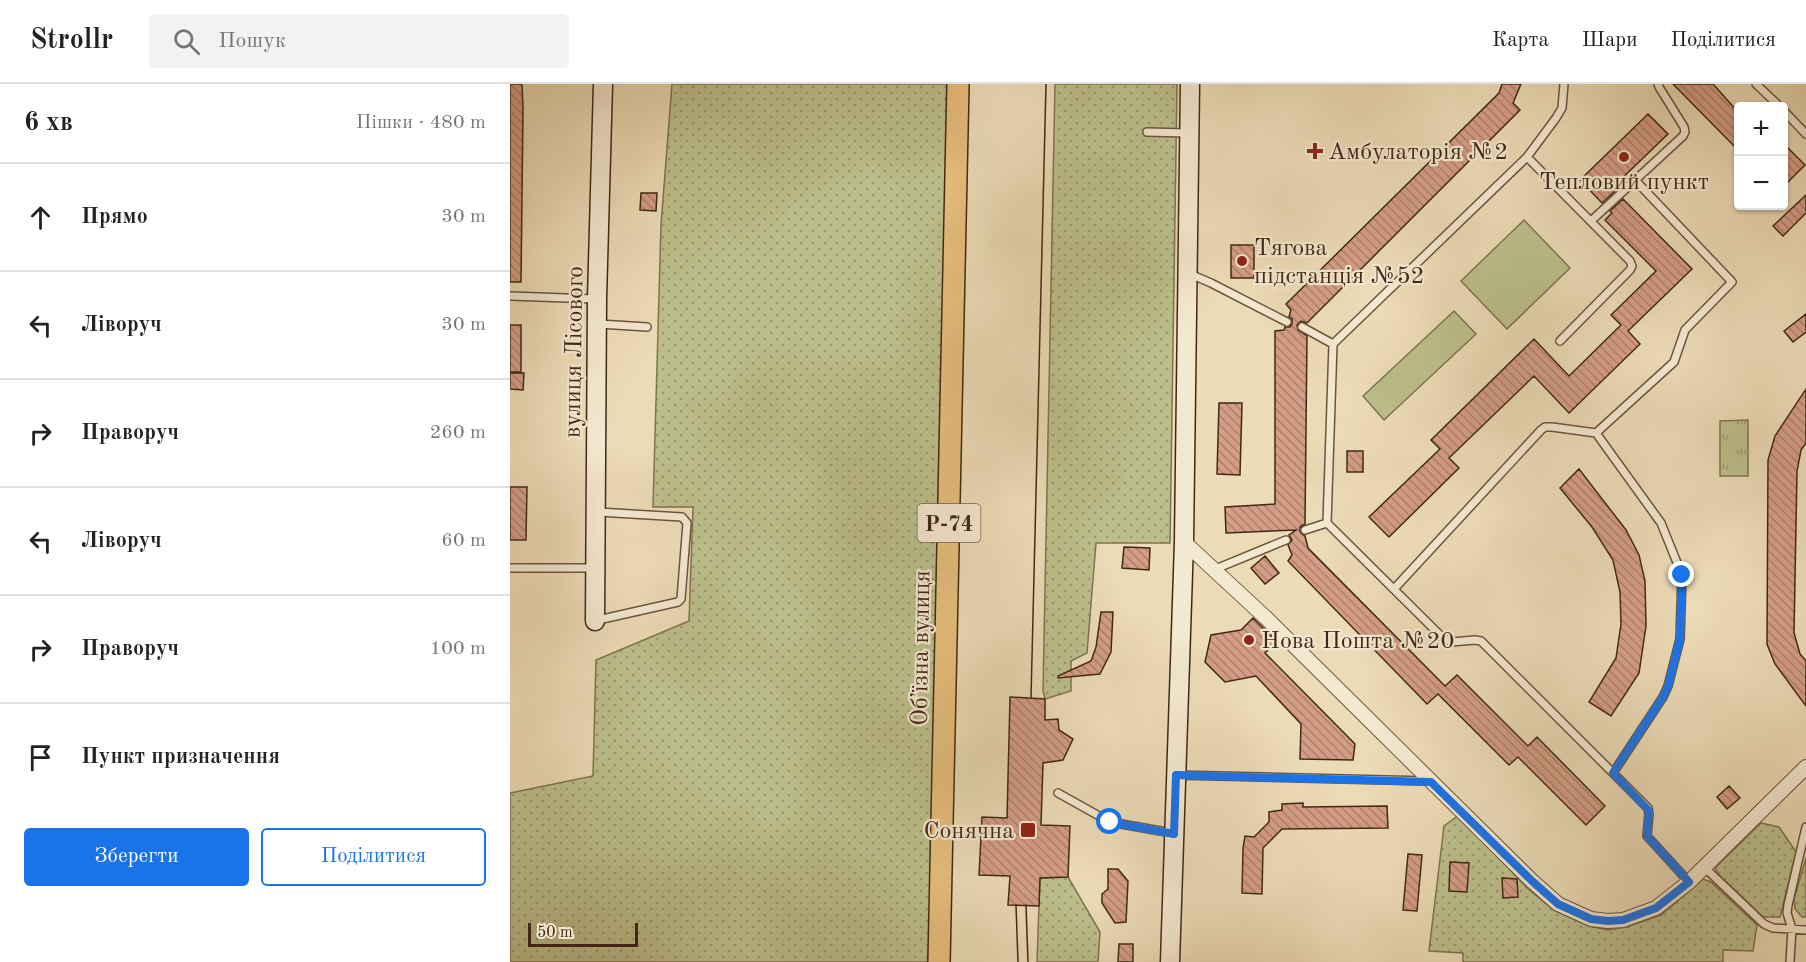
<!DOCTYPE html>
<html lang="uk">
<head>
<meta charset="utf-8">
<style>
  :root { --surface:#fff; --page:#f2f2f2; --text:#222; --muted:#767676; --line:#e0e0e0; --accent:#1a73e8 }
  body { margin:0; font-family:"Old Standard TT",serif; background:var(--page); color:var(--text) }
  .controls { position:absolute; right:18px; top:18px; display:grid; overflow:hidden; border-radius:6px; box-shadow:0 2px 4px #0004 }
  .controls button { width:54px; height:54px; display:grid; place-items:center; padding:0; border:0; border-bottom:2px solid var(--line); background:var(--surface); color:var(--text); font:30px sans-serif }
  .scale { position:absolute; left:18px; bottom:15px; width:110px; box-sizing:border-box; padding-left:6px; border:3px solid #422814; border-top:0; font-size:16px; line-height:21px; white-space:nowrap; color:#422814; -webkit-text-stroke:4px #f3e8d0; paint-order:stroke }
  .stop { position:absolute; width:18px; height:18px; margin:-14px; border:4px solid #1a73e8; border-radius:50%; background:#fff }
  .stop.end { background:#1a73e8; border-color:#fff; box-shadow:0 2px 6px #0008 }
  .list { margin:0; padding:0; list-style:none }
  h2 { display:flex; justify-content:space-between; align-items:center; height:78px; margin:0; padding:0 24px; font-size:26px }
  h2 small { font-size:20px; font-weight:400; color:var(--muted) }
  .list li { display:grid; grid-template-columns:39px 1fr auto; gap:18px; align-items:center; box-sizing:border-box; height:108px; padding:0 24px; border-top:2px solid var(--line) }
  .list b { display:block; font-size:22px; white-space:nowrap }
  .list em { font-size:20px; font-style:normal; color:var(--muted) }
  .actions { display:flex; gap:12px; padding:18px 24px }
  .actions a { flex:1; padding:14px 0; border:2px solid var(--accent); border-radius:6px; text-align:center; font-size:21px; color:var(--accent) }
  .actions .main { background:var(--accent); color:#fff }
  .icon { flex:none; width:33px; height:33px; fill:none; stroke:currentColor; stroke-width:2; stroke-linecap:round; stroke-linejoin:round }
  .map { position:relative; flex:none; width:1296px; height:878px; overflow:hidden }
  header { display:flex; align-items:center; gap:36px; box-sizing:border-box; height:84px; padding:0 30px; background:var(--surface); border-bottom:2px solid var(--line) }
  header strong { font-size:28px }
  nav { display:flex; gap:33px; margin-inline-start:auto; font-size:21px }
  .search { width:420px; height:54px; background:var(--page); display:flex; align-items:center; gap:15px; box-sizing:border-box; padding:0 21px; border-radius:6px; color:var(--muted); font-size:22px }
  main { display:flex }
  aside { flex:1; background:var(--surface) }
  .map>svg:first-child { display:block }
  .grass { fill:url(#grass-dots); stroke:#7f7450; stroke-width:1.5 }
  .park { fill:url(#park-tufts); stroke:#7f7450; stroke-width:1.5 }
  .garden { fill:#bcbf8c; stroke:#7f7450; stroke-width:1.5 }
  .building { fill:url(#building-back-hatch); stroke:#422814; stroke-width:1.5 }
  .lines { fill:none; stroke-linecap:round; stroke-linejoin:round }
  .lane-casing { stroke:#6c553d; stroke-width:10 }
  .street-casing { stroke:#6c553d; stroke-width:16 }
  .secondary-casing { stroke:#422814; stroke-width:21 }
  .primary-casing { stroke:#422814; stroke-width:24 }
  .lane { stroke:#f3e8d0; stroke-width:7 }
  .street { stroke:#f3e8d0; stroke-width:14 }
  .secondary { stroke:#f3e8d0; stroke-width:18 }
  .primary { stroke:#e6be7c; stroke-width:21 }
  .tram { stroke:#422814; stroke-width:1.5 }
  .route { stroke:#1a73e8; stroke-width:8 }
  .poi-dot { fill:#8f2418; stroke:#f3e8d0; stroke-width:2 }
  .labels { text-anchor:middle; stroke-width:4.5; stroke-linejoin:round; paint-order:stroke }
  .shield { fill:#f3e8d0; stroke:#77624c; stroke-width:1.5 }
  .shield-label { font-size:22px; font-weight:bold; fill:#422814 }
  .poi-label { font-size:24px; fill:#422814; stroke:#f3e8d0; text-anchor:start }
  .street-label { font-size:24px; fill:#422814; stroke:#f3e8d0 }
</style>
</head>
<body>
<header>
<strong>Strollr</strong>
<div class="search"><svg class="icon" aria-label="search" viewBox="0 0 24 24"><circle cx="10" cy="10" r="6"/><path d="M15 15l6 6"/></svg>Пошук</div>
<nav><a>Карта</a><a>Шари</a><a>Поділитися</a></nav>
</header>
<main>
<aside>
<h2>6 хв<small>Пішки · 480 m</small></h2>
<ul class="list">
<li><svg class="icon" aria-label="ahead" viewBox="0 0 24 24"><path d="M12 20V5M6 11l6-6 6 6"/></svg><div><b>Прямо</b></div><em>30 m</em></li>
<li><svg class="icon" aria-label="left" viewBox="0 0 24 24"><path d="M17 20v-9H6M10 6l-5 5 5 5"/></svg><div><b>Ліворуч</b></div><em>30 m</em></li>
<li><svg class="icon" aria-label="right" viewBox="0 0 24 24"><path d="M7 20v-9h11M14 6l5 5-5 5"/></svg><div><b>Праворуч</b></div><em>260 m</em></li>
<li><svg class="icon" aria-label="left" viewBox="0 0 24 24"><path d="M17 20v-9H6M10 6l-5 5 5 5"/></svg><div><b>Ліворуч</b></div><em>60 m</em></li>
<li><svg class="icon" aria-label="right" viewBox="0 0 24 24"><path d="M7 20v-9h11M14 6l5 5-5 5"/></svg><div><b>Праворуч</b></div><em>100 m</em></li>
<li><svg class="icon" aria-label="arrive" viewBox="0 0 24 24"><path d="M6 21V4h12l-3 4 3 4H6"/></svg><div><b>Пункт призначення</b></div></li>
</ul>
<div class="actions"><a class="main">Зберегти</a><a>Поділитися</a></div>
</aside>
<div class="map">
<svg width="1296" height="878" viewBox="0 0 1296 878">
  <defs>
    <pattern id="grass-dots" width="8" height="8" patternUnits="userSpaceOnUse" patternTransform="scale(1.5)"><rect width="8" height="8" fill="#bcbf8c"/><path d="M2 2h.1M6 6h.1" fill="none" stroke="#9a9b71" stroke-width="1.8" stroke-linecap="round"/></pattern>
    <pattern id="park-tufts" width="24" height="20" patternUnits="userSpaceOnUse" patternTransform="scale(1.5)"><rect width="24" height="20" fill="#bcbf8c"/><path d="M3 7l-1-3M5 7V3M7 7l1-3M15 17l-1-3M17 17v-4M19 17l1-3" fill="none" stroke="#9a9b71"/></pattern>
    <pattern id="building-back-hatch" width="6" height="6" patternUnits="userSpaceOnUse" patternTransform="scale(1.5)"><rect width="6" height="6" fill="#d49d86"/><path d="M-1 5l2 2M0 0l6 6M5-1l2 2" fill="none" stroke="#ae806c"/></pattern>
  </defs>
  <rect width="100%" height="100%" fill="#ecdbb7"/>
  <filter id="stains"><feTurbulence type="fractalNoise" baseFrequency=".00333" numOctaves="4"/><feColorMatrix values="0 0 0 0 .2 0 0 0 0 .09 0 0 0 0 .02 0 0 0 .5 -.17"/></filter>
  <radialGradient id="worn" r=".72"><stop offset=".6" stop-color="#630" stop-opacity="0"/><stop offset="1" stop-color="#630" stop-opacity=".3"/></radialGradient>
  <path class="grass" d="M162,0H448L429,878H0V709L83,692L86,576L179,537L183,423H143L151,141Z
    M545,0H667L660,459H586L577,569L561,577V607L535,615L533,607Z
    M949,731L1017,804L1044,826L1079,842L1098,846L1116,843L1151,831L1193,795L1201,798L1247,841L1243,867L1213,866V878H953V869L919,867L934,742Z
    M1251,739L1269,743L1286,768L1270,833H1253L1208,790L1205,784Z
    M1296,774V833H1292L1285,825L1284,815Z
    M558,793L590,848L588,878H527L530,794Z"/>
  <path class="park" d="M1238,336V392H1210V337Z"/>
  <path class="garden" d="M1014,136L1060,184L997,245L951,197Z
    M944,227L966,250L874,336L853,312Z"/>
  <path class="building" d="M0,0H12L13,24L11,198H0Z
    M992,0H1011L1003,19L1010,26L797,239L791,237L787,241L788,246L797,252L795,440L790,443V447L792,450L795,452L798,464L935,602L947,591L1018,662L1027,653L1095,722L1076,741L1008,673L999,681L928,610L917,620L778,477L782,471L778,461L782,456L779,451L786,446L716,449L715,423L765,420V247L774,246L775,243H780L782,240V235L779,233L781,226L776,220L989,9Z
    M1163,0H1203L1228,28V66Z
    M1138,30L1158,50L1102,104L1105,107L1092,119L1070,96Z
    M1274,60L1295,81L1274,102Z
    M131,109H147L146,127L130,126Z
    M1296,111V129L1273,152L1263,142Z
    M1113,115L1182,185L1118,247L1130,260L1059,329L1024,292L939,374L949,384L879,453L859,433L930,365L921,356L1024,255L1059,292L1111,241L1101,231L1146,187L1095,136L1102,129L1100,127Z
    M721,161H744V194H721Z
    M1296,230V248L1283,258L1274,247Z
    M0,241H11V288H0Z
    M0,289H14L13,306L0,305Z
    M1296,305V359L1291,366L1287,387L1284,549L1290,570L1296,577V622L1265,580L1257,560L1258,376L1265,352Z
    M709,319H732L730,391L707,390Z
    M837,367H853V388H837Z
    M1069,385L1116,446L1129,471L1135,497L1136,542L1129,589L1101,632L1079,618L1106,574L1111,540L1110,508L1103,476L1082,443L1050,404Z
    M0,403H17L16,456H0Z
    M614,463L640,464L639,486L612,484Z
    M755,472L769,489L755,500L741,484Z
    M591,528H603L601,568L590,590L548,594V592L581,577L586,563Z
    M743,534L767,558L755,569L845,660L843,676L790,675L791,640L746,592L715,598L695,578L701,551L731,546Z
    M500,613L535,615V636L548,635L549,646L563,655L553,676L533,679L531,741L560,742L558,793L530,794L529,822L498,821L500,792L469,791L472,733L497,734Z
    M1219,702L1230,714L1217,725L1207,713Z
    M793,719V723L877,722L878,744L772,745L753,764L752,810L732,809L733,764L735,752L744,753L759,738V728L772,726V720Z
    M898,770L912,771L907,827L893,826Z
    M940,778L959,779L957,808L939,807Z
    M598,785H608L618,797L616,838L605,839L592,819V810L598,805Z
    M992,794L1007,795L1008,813L993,814Z
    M609,860H623V878H608Z"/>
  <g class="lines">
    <g class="lane-casing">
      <path id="lane" d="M1054,0L1052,24L1046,34L1017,73L823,260L817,439L932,553L941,558L965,556L971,557L1138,724L1139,730L1137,752L1179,798
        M1246,0L1269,22
        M1274,27L1296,50
        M637,48L677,49
        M1017,73L1120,177L1122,182L1120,186L1050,257
        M1081,137L1173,52L1175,48L1174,43L1149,3L1148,0
        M680,190L701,199L777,238
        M0,212L85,215
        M89,240L137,243
        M792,243L823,260
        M1086,349L1151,439L1172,491L1170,555L1158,602L1153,613L1103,689
        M795,446L817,439
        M0,484H84
        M703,486L776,456
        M884,505L1031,346L1035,343H1042L1086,349L1164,278L1175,246L1222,198L1125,96
        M88,536L168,518L171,515L177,439L172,433L88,428
        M666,691L919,697
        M548,709L600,738L662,749
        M1194,783L1254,840L1263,844L1296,846
        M1280,878L1282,845L1277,829L1278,821L1296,743"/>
    </g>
    <g class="street-casing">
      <path id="street" d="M674,458L755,533L1022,797L1048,820L1081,835L1098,837L1113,836L1146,824L1179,798L1296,683"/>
    </g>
    <g class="secondary-casing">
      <path id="secondary" d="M85,537L87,215L93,0
        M660,878L674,458L680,0"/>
    </g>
    <g class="primary-casing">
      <path id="primary" d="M429,878L448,0"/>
    </g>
    <use href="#lane" class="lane"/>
    <use href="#street" class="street"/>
    <use href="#secondary" class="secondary"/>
    <use href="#primary" class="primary"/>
    <path class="tram" d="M521,614L536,0
      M506,821L508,878
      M516,821L518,878"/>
  </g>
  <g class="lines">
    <path class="route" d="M600,738L664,750L666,691L921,698L1022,797L1048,820L1081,835L1098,837L1113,836L1146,824L1179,798L1137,752L1139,727L1103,689L1153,613L1158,602L1170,555L1172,491"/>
  </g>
  <g class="poi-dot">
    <path d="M802 58h6v6h6v6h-6v6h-6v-6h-6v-6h6z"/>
    <circle cx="1114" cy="73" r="6"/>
    <circle cx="732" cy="177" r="6"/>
    <circle cx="739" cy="556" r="6"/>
    <rect x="510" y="738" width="16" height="16" rx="3"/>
  </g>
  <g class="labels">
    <rect class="shield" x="407.5" y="420" width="63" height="38" rx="4.5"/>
    <g class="shield-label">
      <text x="439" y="447">Р-74</text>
    </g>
    <g class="poi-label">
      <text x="818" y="75">Амбулаторія №2</text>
      <text x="1114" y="105" text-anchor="middle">Тепловий пункт</text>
      <text x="744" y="171">Тягова<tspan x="744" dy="28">підстанція №52</tspan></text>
      <text x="751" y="564">Нова Пошта №20</text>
      <text x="504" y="754" text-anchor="end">Сонячна</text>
    </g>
    <g class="street-label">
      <text transform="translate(63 268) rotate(-89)" y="8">вулиця Лісового</text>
      <text transform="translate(410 564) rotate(-89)" y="8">Обʼїзна вулиця</text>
    </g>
  </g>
  <rect width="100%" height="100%" filter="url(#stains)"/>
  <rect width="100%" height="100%" fill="url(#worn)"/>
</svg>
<div class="controls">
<button>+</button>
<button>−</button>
</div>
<div class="scale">50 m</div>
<div class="stop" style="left:600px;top:738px"></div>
<div class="stop end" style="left:1172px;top:491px"></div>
</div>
</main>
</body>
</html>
